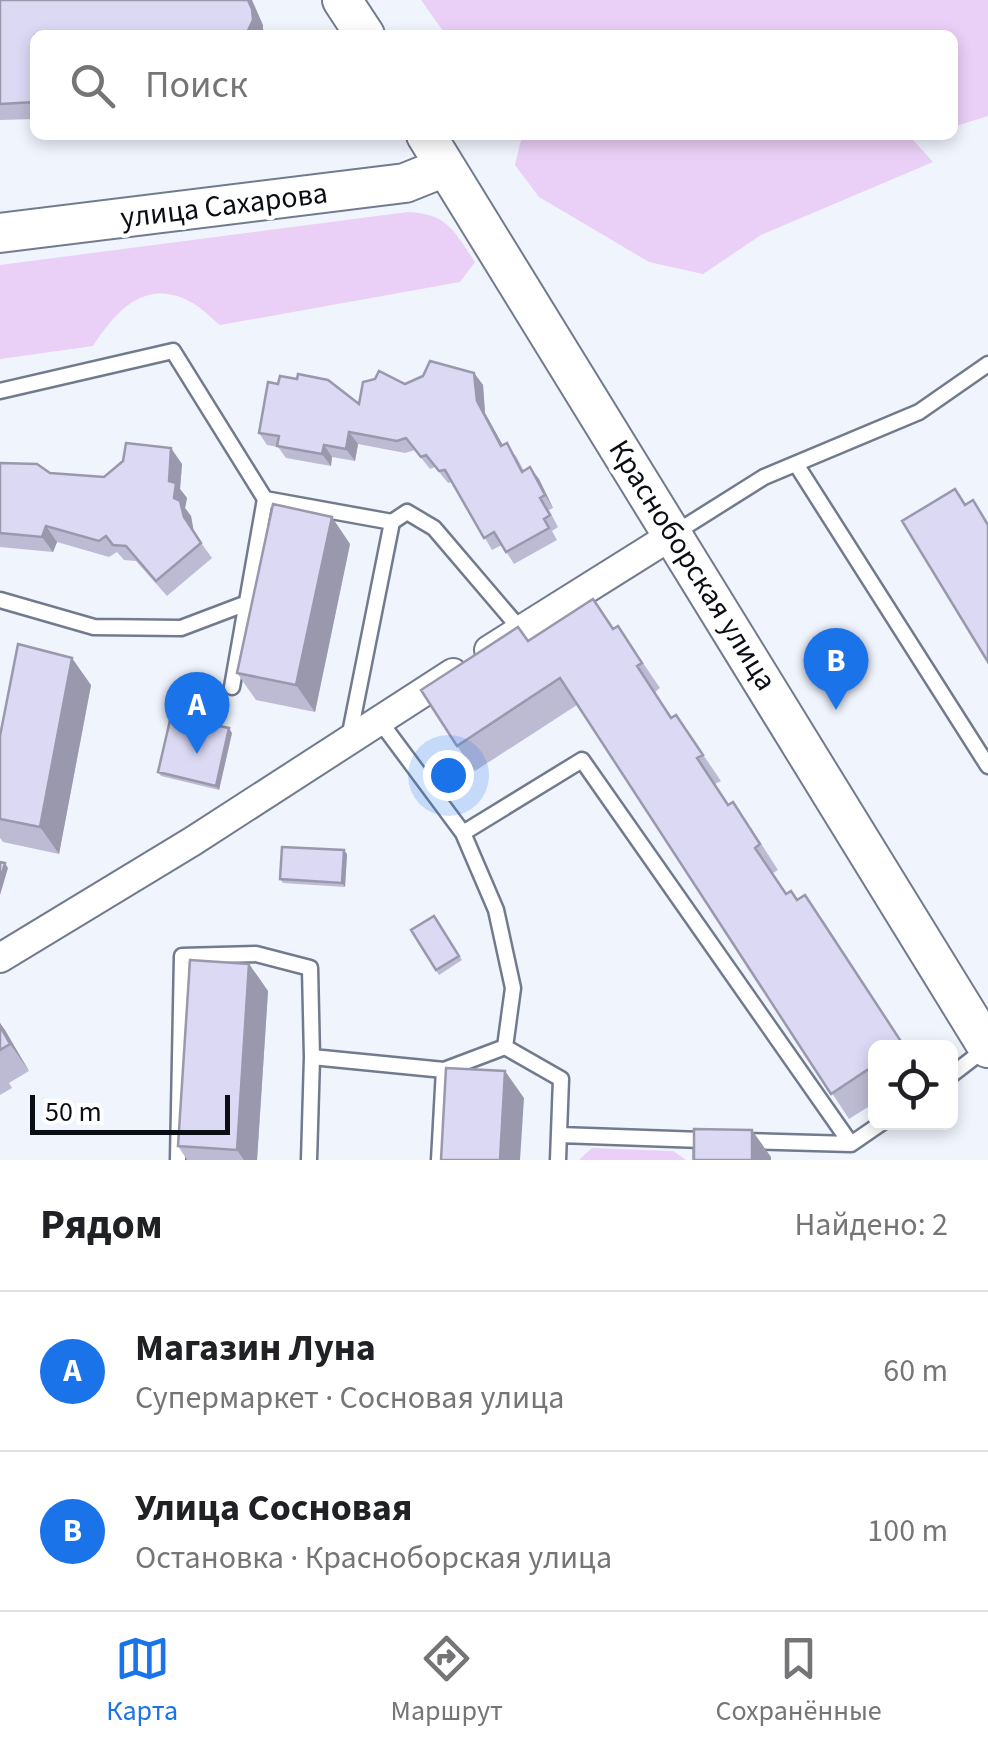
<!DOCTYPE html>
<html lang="ru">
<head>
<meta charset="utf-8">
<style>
  :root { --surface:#fff; --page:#f2f2f2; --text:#202124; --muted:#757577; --line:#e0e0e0; --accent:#1a73e8 }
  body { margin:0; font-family:"Source Sans 3",sans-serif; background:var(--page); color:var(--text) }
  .controls { position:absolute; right:30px; bottom:30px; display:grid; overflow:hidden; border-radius:15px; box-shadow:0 5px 15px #0003 }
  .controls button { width:90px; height:90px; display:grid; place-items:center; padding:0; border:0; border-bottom:2px solid var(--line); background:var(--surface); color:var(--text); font:50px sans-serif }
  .scale { position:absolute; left:30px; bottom:25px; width:200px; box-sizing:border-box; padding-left:10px; border:5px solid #0a0e14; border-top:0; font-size:28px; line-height:35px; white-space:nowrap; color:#0a0e14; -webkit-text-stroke:8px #fff; paint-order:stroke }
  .you { position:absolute; left:448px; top:775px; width:35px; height:35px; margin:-25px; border:8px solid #fff; border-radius:50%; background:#1a73e8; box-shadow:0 0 0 15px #1a73e833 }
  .badge { display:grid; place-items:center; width:65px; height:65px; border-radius:50%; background:var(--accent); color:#fff; font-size:32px; font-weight:700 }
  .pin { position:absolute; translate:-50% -82px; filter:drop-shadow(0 2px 5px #0008) }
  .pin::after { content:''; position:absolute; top:52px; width:35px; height:30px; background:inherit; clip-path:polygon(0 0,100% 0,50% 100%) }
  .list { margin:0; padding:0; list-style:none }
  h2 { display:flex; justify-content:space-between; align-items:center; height:130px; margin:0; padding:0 40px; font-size:42px }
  h2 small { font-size:32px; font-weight:400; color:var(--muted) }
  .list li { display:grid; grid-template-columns:65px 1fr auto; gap:30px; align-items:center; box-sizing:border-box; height:160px; padding:0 40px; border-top:2px solid var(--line) }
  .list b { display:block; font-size:38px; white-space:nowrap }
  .list p { margin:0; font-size:32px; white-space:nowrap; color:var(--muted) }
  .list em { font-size:32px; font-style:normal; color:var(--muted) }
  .icon { flex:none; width:55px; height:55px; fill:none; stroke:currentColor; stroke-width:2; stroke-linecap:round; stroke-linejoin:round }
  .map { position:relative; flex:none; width:988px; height:1160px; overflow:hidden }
  .search { position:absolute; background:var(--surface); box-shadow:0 5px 15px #0003; left:30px; right:30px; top:30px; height:110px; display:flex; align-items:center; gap:25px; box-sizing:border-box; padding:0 35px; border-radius:15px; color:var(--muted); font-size:38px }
  .sheet { height:450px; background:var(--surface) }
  nav { display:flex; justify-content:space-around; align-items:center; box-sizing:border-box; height:140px; border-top:2px solid var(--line); background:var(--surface); font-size:28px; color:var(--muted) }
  nav a { display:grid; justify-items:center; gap:5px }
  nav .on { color:var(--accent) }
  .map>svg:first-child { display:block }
  .green { fill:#eacff6 }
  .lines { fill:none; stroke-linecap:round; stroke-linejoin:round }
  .lane-casing { stroke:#727b8d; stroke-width:19 }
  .street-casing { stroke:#727b8d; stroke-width:32 }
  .secondary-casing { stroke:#727b8d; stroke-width:42 }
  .lane { stroke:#fff; stroke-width:14 }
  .street { stroke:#fff; stroke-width:28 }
  .secondary { stroke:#fff; stroke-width:38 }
  .wall { fill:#bdbbd3 }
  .shaded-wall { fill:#9a98ac }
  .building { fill:#dcd9f5; stroke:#9a98ac; stroke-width:2.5 }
  .labels { text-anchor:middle; stroke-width:9; stroke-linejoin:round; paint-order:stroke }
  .street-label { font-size:30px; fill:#0a0e14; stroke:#fff }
</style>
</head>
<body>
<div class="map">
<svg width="988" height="1160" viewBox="0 0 988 1160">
  <rect width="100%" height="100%" fill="#f0f4fd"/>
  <path class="green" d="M421,0H988V116L953,127V35H446Z
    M517,135H926L913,140L933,162L761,235L703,274L649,262L539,197L515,165L521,140Z
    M408,212C448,214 454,231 475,262L460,282L220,325C210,317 200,306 189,301C143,278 115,313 93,346L0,359V265Z
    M592,1148L673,1151L686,1160H579Z"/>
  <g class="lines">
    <g class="lane-casing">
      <path id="lane" d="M0,391L173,351L265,499L232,687
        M796,464L988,766
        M265,499L392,522L349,738
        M392,522L407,512L434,528L521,630
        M675,533L764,477L919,412L988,364
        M0,600L94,627L181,628L247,603
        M379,720L463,833L496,910L513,988L505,1047
        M463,833L582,760L851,1144L883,1122
        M312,1057L444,1070
        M950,1076L985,1049
        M559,1135L702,1140V1160
        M743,1141L851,1144
        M178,1160L182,956L256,954L310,968L312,1057L309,1160
        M439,1160L444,1070L505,1047L561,1079L558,1160"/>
    </g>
    <g class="street-casing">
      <path id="street" d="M489,650L674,534
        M0,958L193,841L453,673"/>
    </g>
    <g class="secondary-casing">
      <path id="secondary" d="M342,0L365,35
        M426,135L988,1048
        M0,233L405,183L445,167"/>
    </g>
    <use href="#lane" class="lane"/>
    <use href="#street" class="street"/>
    <use href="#secondary" class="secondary"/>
  </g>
  <path class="wall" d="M0,0L263,25V35H35V119L0,120Z
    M474,373L483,385L485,413L503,446L516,456L524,471L539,479L553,508L549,510L558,527L552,531L557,540L514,564L502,545L492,550L452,482L448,483L435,467L430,469L415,450L405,453L358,444L355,461L332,457L331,466L286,458L278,447L267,445L259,433L359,404L405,384Z
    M0,463L50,473L104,477L182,464L180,489L187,498L185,508L191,516L194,533L212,558L167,596L136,561L124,560L117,552L109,557L57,542L53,552L0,547Z
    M350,544L315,712L256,700L237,673Z
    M618,626L660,688L655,692L672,718L676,715L721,781L715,784L729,805L751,828L778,870L773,873L787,894L797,900L823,920L906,1048H876V1102L849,1119L577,705L475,771L457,746L528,641L614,628Z
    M91,685L59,854L3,842L0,838V736Z
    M232,733L219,790L161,776L158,772Z
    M347,854L345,887L283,883L280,879Z
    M434,916L462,960L439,975L411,930Z
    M249,964L268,991L257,1160H187L178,1146Z
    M0,1023L29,1071L9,1083L12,1088L0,1095Z"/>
  <path class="shaded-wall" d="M248,0H252L263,25V35H246Z
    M474,373L483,385L485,413L510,458L501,446L477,401Z
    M349,432L358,444L355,461L346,449Z
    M324,445L332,457L331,466L322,454Z
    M171,448L182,464L180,489L187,498L185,508L191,516L194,533L184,517L174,498L169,481Z
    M530,467L539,479L553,508L545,495Z
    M332,517L350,544L315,712L296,685Z
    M46,526L57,542L53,552L42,537Z
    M72,658L91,685L59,854L40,827Z
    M229,728L232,733L219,790L216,786Z
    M344,850L347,854L345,887L342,883Z
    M5,863L8,868L0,895V881Z
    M249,964L268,991L257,1160H244L237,1150Z
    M0,1023L5,1030L29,1071L10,1044L0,1026Z
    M505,1071L524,1098L520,1160H500Z
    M752,1130L771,1157V1160H752Z"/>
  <path class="building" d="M0,0H248L252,9L253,20L246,35H35V102L0,104Z
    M430,361L474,373L477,401L501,446L507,443L522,472L530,467L545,495L540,498L550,515L544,519L549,528L506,552L494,532L484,538L445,470L439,471L426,455L421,457L406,438L397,441L349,432L346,449L324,445L322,454L277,446L279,436L259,433L268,382L278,384L280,376L297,379L298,374L328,380L359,404L363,382L375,379L379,371L405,384L423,376Z
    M126,443L171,448L169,481L176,483L174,498L180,501L184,517L201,543L156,581L126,546L113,545L106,536L99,541L46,526L42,537L0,533V463L37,464L50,473L104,477L123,461Z
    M955,489L965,505L973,500L988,525V662L902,521Z
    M273,504L332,517L296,685L237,673Z
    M593,599L613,629L618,626L642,663L637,666L671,718L676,715L703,755L697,758L728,805L733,802L760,844L755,848L786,894L791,891L797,900L805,895L904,1046L902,1048H876V1064L831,1094L560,678L457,746L421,690L518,627L528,641Z
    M18,644L72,658L40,827L0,819V736Z
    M171,716L229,728L216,786L158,772Z
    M282,847L344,850L342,883L280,879Z
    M0,862L5,863L0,881Z
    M434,916L459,956L436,970L411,930Z
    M190,960L249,964L237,1150L178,1146Z
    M0,1026L10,1044L0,1050Z
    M446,1068L505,1071L500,1160H441Z
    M694,1129L752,1130V1160H694Z"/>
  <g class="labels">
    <g class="street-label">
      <text transform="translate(224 205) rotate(-7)" y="10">улица Сахарова</text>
      <text transform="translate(693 565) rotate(58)" y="10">Красноборская улица</text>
    </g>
  </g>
</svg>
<div class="controls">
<button><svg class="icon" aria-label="locate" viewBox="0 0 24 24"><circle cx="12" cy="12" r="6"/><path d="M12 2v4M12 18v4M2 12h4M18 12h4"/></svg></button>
</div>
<div class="scale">50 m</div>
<div class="you"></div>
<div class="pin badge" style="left:197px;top:754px">A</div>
<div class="pin badge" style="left:836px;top:710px">B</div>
<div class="search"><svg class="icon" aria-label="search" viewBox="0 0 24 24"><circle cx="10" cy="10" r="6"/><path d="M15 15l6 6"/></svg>Поиск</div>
</div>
<section class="sheet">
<h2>Рядом<small>Найдено: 2</small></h2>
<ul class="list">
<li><span class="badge">A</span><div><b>Магазин Луна</b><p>Супермаркет · Сосновая улица</p></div><em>60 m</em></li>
<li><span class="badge">B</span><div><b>Улица Сосновая</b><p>Остановка · Красноборская улица</p></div><em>100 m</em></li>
</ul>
</section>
<nav>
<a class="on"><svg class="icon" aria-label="map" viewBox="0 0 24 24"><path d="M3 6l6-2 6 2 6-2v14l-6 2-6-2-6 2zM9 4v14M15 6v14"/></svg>Карта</a>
<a><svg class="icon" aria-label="directions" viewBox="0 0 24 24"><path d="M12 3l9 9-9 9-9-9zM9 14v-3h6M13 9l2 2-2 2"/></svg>Маршрут</a>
<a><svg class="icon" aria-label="saved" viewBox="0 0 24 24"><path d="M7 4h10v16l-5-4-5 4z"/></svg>Сохранённые</a>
</nav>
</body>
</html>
